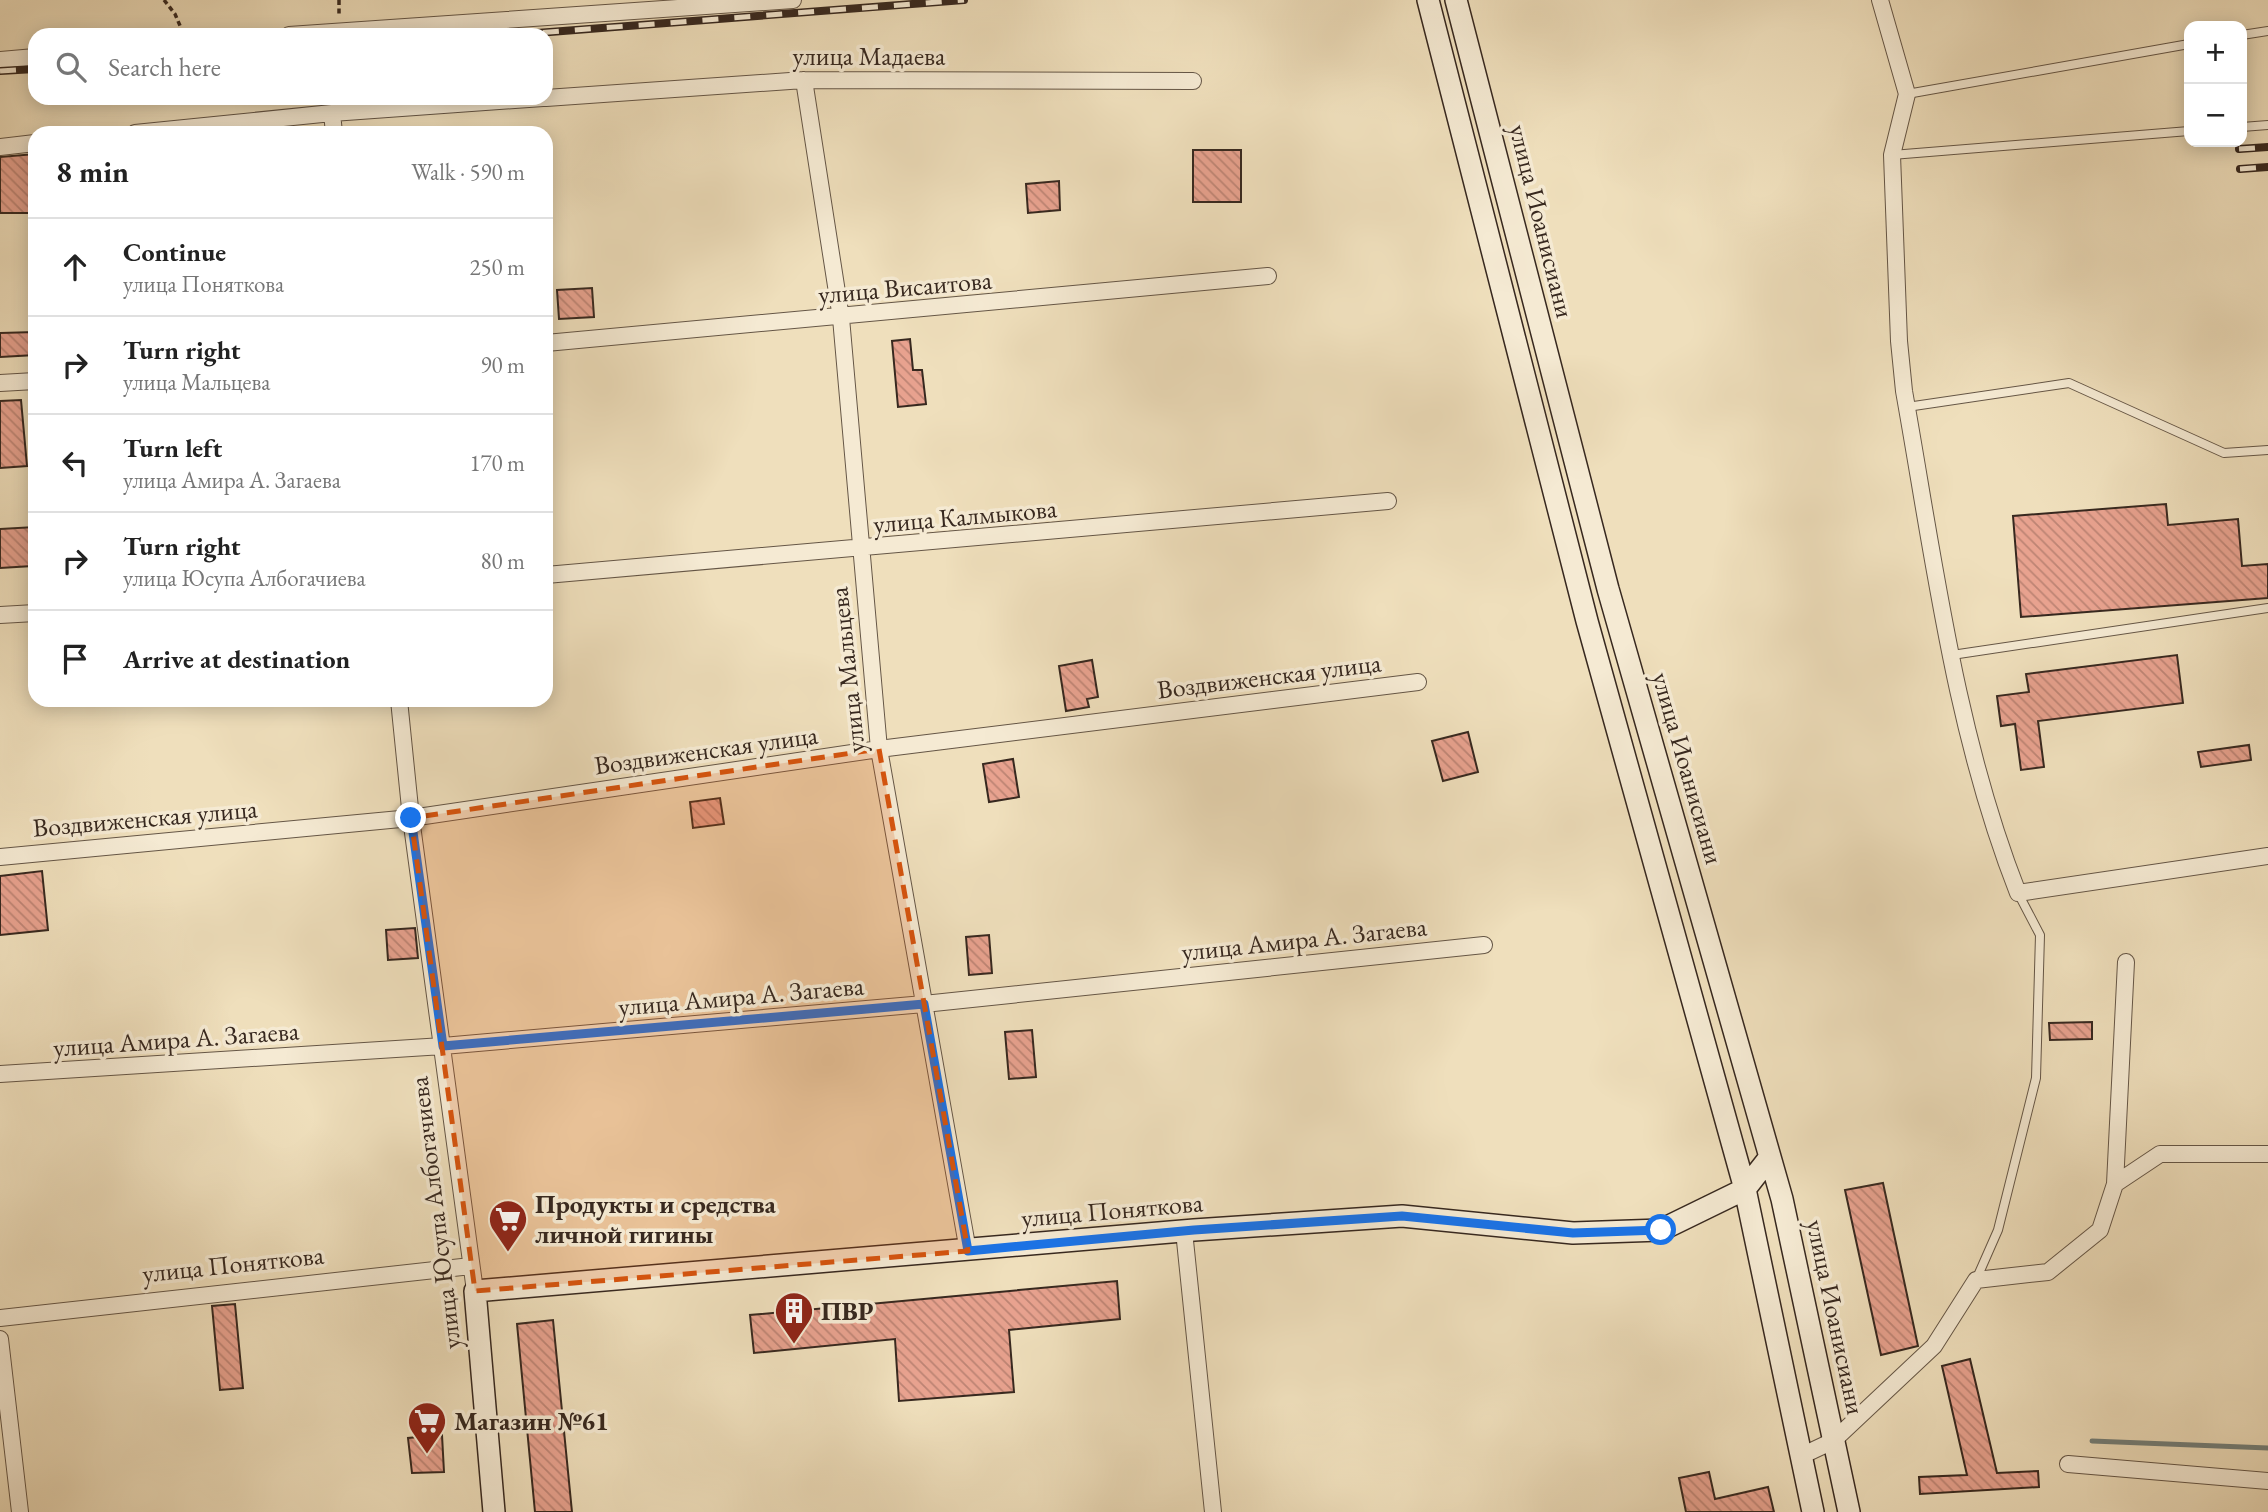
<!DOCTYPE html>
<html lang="en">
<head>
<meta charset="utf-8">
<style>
  :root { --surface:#fff; --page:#f6f6f6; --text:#222; --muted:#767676; --line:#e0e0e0 }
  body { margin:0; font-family:"EB Garamond",serif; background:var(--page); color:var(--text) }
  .controls { position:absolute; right:21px; top:21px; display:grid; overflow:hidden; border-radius:14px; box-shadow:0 4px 18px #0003 }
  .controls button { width:63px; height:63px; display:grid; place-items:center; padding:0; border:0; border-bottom:2px solid var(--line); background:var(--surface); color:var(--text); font:35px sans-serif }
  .stop { position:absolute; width:21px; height:21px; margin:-16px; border:5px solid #1a73e8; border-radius:50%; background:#fff }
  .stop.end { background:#1a73e8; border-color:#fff; box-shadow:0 2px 7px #0008 }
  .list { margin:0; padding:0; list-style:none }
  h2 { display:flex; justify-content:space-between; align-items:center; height:91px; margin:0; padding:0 28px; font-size:30px }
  h2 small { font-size:23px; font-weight:400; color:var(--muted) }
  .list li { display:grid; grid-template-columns:46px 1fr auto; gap:21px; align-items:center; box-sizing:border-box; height:98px; padding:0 28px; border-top:2px solid var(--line) }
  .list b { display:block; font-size:26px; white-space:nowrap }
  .list p { margin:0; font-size:23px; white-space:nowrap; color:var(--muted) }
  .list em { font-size:23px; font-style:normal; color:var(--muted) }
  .icon { flex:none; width:38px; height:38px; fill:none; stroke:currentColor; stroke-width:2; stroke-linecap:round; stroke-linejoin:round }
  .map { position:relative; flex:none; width:2268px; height:1512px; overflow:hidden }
  .search { position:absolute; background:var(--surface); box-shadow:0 4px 18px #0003; left:28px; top:28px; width:525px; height:77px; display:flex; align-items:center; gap:18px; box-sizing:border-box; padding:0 24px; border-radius:21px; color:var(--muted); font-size:26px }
  .panel { position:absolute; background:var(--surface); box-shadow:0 4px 18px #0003; left:28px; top:126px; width:525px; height:581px; border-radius:21px }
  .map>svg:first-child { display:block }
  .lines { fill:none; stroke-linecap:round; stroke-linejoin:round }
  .stream { stroke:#74807b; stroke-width:5 }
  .building { fill:url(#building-back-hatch); stroke:#37281f; stroke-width:2 }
  .lane-casing { stroke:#655646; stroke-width:10 }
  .street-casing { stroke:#655646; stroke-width:18 }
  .secondary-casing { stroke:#37281f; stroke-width:24 }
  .path { stroke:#37281f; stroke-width:3.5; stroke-dasharray:5 3.5; stroke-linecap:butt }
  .lane { stroke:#f5ead3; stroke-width:8 }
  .street { stroke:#f5ead3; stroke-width:16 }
  .secondary { stroke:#f5ead3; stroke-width:21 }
  .rail-casing { stroke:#37281f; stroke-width:8 }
  .rail { stroke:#f5ead3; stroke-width:5; stroke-dasharray:16; stroke-linecap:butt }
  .route { stroke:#1a73e8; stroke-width:9 }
  .marked { fill:#d6540e; fill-opacity:0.2; stroke:#d6540e; stroke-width:5; stroke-dasharray:14 9; stroke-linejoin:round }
  .labels { text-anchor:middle; stroke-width:7; stroke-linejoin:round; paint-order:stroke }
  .street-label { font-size:26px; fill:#37281f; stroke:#f5ead3 }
  .poi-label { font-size:26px; font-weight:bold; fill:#37281f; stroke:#f5ead3; text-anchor:start }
</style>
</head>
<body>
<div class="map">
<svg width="2268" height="1512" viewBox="0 0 2268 1512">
  <defs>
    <pattern id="building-back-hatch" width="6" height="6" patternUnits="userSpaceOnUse" patternTransform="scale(1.75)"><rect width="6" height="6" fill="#e8a28f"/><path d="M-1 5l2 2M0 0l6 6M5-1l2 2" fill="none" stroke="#bd8474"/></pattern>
  </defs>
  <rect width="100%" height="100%" fill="#efdfbc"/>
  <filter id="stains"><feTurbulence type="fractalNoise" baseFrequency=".00286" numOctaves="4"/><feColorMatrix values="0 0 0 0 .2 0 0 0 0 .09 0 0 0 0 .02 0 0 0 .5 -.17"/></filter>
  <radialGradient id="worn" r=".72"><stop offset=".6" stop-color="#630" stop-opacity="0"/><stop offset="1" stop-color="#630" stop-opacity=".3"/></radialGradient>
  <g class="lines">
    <path class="stream" d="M2092,1441L2268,1448"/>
  </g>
  <path class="building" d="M1193,150H1241V202H1193Z
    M35,154V175L31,176L34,213H0V157Z
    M1059,181L1060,210L1028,213L1026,184Z
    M592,288L594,317L559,319L557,290Z
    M35,332V355L0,357V333Z
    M910,339L913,370H922L926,404L898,407L892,341Z
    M21,400L27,466L0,468V401Z
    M2166,504L2168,525L2238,519L2242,566L2268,564V598L2021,617L2013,516Z
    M35,527V546H30L32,566L0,568V529Z
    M2177,655L2183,703L2038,721L2044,767L2021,770L2015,724L2001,726L1997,696L2029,692L2026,674Z
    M1092,660L1098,697L1087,699L1089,707L1066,711L1059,666Z
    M1468,732L1478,772L1443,781L1432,741Z
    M2249,745L2251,760L2201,767L2198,752Z
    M1013,759L1019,797L989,802L983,764Z
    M720,798L724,824L693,828L690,802Z
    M42,871L48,930L0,935V876Z
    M415,928L418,958L388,960L386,930Z
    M989,935L992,973L969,975L966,937Z
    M2092,1022V1039L2050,1040L2049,1023Z
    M1032,1030L1036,1077L1009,1079L1005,1032Z
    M1883,1183L1918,1346L1881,1355L1845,1190Z
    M1117,1281L1120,1319L1009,1330L1014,1392L899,1401L895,1339L754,1353L750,1315Z
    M235,1304L243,1388L220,1390L212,1306Z
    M553,1320L572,1512H535L517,1324Z
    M1970,1359L1997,1473L2038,1471L2039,1487L1920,1494L1919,1477L1967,1475L1942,1366Z
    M442,1435L444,1472L412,1473L408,1438Z
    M1709,1472L1715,1499L1768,1487L1774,1512H1686L1679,1478Z"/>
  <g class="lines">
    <g class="lane-casing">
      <path id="lane" d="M2242,35L2268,31
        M1907,94L2189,44
        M2242,127L2268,125
        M1892,155L2189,131
        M1907,407L2069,383L2224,453L2268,450
        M1952,655L2268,608
        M1976,1280L1998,1230L2036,1078L2040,935L2018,893"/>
    </g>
    <g class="street-casing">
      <path id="street" d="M1880,0L1907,94L1892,155L1899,341L1904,391C1934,559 1955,733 2018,893L2268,856
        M289,35L793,0
        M0,60L35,57
        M804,80L841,318L879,749L968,1251
        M546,98L804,80L1193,81
        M332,113L334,133
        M135,133L332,113L543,98
        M0,147L35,143
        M546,343L1268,276
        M0,383L35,381
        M546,575L1388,501
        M0,615L35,613
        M399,700L411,818L475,1291
        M0,857L411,818L879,749L1418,682
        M0,1074L443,1046L924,1004L1484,945
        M2115,1184L2126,962
        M1184,1231L1213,1512
        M0,1318L471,1266
        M0,1339L20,1512
        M1801,1456L1833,1441L1934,1346L1976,1280L2048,1272L2100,1230L2115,1184L2160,1154H2268
        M2068,1464L2268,1481"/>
    </g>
    <g class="secondary-casing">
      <path id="secondary" d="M1428,0L1587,621L1745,1189L1813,1512
        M1456,0L1608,589L1782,1199L1849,1512
        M494,1512L475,1291L1194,1230L1402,1216L1573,1233L1661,1230L1745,1189L1770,1157"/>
    </g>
    <path class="path" d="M164,0L175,14L184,35
      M339,0V15"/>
    <use href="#lane" class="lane"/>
    <use href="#street" class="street"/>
    <use href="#secondary" class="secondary"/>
    <g class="rail-casing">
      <path id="rail" d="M511,35L964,0
        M0,71L35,69
        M2239,149L2268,147
        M2240,169L2268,167"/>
    </g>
    <use href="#rail" class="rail"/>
  </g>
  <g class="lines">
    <path class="route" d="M411,818L443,1046L924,1004L968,1251L1194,1230L1402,1216L1573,1233L1661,1230"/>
  </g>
  <path class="marked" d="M879,749L968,1251L475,1291L411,818Z"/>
  <defs>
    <g id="supermarket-pin" transform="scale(2.0125)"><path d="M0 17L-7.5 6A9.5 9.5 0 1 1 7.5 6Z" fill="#8f2418" stroke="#f5ead3"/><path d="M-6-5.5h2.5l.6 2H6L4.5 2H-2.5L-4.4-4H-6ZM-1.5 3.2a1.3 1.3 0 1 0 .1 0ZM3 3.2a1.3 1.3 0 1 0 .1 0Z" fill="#fff"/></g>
    <g id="building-pin" transform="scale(2.0125)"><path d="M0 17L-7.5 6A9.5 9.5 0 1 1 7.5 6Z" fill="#8f2418" stroke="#f5ead3"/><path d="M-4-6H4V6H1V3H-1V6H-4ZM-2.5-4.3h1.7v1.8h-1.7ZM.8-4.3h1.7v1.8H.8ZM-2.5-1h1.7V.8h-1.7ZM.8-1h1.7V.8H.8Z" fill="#fff"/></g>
  </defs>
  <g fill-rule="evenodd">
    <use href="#supermarket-pin" x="508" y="1219"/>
    <use href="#building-pin" x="794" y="1311"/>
    <use href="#supermarket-pin" x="427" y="1421"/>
  </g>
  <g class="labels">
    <g class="street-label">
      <text x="869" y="65">улица Мадаева</text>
      <text transform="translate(1542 221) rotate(76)" y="9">улица Иоанисиани</text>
      <text transform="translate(905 287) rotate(-5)" y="9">улица Висаитова</text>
      <text transform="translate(965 516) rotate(-5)" y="9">улица Калмыкова</text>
      <text transform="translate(847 670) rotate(-96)" y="9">улица Мальцева</text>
      <text transform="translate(1269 676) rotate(-7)" y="9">Воздвиженская улица</text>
      <text transform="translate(706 750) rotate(-8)" y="9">Воздвиженская улица</text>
      <text transform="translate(1688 768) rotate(74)" y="9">улица Иоанисиани</text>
      <text transform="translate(145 818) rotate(-5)" y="9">Воздвиженская улица</text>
      <text transform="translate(1304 939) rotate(-6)" y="9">улица Амира А. Загаева</text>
      <text transform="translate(741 996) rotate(-5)" y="9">улица Амира А. Загаева</text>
      <text transform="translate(176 1039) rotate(-4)" y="9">улица Амира А. Загаева</text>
      <text transform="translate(1112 1210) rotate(-5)" y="9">улица Поняткова</text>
      <text transform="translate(435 1213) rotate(-97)" y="9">улица Юсупа Албогачиева</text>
      <text transform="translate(233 1264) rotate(-6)" y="9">улица Поняткова</text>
      <text transform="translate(1836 1317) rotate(78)" y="9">улица Иоанисиани</text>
    </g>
    <g class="poi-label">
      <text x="535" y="1213">Продукты и средства<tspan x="535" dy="30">личной гигины</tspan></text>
      <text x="821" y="1320">ПВР</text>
      <text x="454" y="1430">Магазин №61</text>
    </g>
  </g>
  <rect width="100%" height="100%" filter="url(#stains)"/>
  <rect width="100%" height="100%" fill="url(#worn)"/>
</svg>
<div class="controls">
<button>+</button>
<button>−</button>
</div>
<div class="stop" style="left:1661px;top:1230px"></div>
<div class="stop end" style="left:411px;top:818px"></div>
<div class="search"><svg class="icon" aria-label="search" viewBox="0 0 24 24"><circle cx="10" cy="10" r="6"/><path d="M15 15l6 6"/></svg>Search here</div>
<section class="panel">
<h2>8 min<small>Walk · 590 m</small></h2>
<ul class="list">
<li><svg class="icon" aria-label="ahead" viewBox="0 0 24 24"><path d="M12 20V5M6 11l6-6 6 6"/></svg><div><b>Continue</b><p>улица Поняткова</p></div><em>250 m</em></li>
<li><svg class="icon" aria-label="right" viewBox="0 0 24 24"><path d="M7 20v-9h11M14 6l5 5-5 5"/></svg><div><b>Turn right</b><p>улица Мальцева</p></div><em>90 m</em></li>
<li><svg class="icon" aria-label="left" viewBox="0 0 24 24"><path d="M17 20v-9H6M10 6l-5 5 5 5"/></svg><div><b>Turn left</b><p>улица Амира А. Загаева</p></div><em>170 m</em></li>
<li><svg class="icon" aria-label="right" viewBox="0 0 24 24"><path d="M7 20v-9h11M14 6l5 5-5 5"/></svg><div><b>Turn right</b><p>улица Юсупа Албогачиева</p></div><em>80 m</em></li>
<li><svg class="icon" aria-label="arrive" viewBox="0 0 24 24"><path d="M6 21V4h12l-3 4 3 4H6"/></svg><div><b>Arrive at destination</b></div></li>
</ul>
</section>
</div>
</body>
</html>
